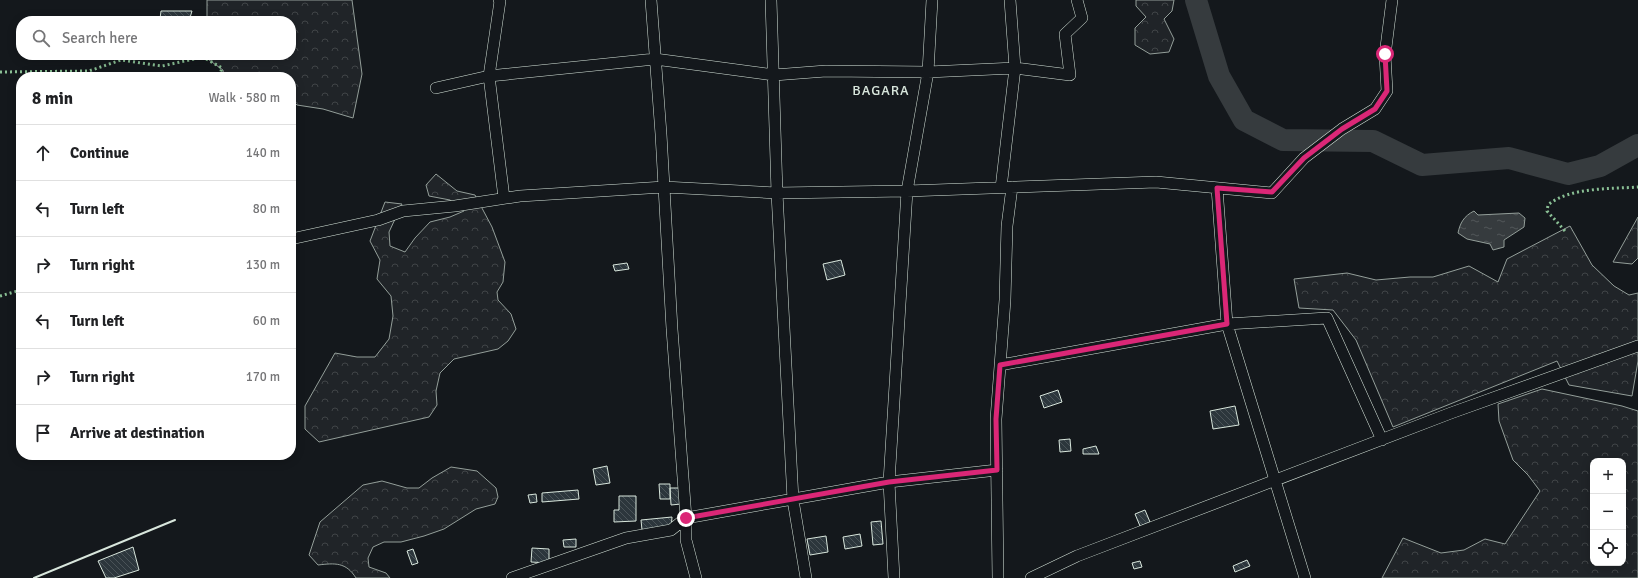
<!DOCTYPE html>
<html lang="en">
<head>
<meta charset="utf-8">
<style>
  :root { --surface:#fff; --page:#f2f2f2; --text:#202124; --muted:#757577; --line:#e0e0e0 }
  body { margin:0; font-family:Signika,sans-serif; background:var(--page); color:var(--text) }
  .controls { position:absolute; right:12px; bottom:12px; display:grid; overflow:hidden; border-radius:8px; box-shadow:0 2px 10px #0003 }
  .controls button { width:36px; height:36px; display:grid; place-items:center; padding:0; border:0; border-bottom:1px solid var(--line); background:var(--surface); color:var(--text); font:20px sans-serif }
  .stop { position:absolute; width:12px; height:12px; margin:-9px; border:3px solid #db2777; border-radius:50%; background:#fff }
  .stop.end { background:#db2777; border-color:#fff; box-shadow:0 1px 4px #0008 }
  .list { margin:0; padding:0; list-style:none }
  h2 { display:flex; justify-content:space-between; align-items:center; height:52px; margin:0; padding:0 16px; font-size:17px }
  h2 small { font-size:13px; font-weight:400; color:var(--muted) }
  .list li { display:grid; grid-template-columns:26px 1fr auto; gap:12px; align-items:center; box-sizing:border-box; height:56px; padding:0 16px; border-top:1px solid var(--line) }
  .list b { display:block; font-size:15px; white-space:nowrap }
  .list em { font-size:13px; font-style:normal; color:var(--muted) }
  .icon { flex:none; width:22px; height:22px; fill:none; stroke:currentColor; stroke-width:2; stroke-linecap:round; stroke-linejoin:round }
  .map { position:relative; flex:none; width:1638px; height:578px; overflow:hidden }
  .search { position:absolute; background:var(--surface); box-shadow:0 2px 10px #0003; left:16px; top:16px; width:280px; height:44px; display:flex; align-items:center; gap:10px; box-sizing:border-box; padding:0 14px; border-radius:16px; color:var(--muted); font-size:15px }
  .panel { position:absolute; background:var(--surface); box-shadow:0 2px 10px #0003; left:16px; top:72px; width:280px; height:388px; border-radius:16px }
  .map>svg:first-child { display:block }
  .forest { fill:url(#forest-crowns); stroke:#939e99; fill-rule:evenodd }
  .water { fill:url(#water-ripples); stroke:#939e99 }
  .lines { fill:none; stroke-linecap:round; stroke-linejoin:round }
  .river { stroke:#363b3e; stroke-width:22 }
  .building { fill:url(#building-back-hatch); stroke:#d8e6dc }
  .street-casing { stroke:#d8e6dc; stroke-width:12 }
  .street { stroke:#14181c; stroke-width:11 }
  .hedge { stroke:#8ac095; stroke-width:3; stroke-dasharray:2 3; stroke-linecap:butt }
  .wall { stroke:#d8e6dc; stroke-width:2 }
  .route { stroke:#db2777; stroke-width:5 }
  .labels { text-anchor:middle; stroke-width:3; stroke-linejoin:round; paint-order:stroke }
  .quarter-label { font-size:14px; letter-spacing:1px; fill:#d8e6dc; stroke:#14181c }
</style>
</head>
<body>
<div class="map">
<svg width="1638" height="578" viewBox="0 0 1638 578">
  <defs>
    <pattern id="forest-crowns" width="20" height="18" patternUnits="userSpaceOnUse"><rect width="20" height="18" fill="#202428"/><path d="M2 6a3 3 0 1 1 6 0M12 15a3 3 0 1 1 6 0" fill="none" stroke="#404447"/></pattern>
    <pattern id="water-ripples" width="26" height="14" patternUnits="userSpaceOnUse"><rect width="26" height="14" fill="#363b3e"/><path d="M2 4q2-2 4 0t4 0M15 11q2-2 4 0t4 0" fill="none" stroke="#525759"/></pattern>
    <pattern id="building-back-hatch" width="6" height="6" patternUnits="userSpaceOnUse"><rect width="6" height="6" fill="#2c363c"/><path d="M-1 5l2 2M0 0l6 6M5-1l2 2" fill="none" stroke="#4a5358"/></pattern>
  </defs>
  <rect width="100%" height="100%" fill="#14181c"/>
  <path class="forest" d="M207,0H352L362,74L353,118L323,109L297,105L291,99V77H266L259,72L253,77H224L223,70L205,57V55H291V21H207Z
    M1136,0H1174L1172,11L1164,19L1174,39L1169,52L1150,54L1135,45V28L1146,17L1136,6Z
    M436,174L457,191L475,195L492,227L505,262L503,282L497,292L498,300L511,314L516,329L508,341L498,349L454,359L440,373L436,391L437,405L429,417L319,442L305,429V406L335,353L357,357H375L389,339L393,316L391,296L377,279L380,260L370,241L385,202L402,204L389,232L390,246L405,252L415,238L430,222L450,217L464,211L450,200L429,196L426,185Z
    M1638,217V258L1632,264L1613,262Z
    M1570,226L1592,265L1614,286L1629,295L1638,293V361L1632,396L1569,385L1557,361L1393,427L1356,340L1333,310L1299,308L1294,279L1347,273L1376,280L1410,277H1433L1469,266L1498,282L1507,259Z
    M1542,389L1622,406L1638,411V578H1382L1403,538L1441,553L1464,550L1485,539L1505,544L1540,491L1528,475L1513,460L1499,421L1498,404ZM1593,461H1623V563H1593Z
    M451,467L477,471L496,488L498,497L495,504L476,509L444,529L424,536L401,542H384L373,547L368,558L369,567L386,573L390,578H356C346,562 335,563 318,565L309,555L320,522L363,485L382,481L407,488H419L432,478Z"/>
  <path class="water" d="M1474,211L1478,215L1519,213L1525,218L1524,227L1504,240V247L1493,250L1490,244L1467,239L1458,233C1460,223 1464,216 1474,211Z"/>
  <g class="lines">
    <path class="river" d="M1196,0L1219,76L1244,120L1283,140L1373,141L1422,165L1509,158L1568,174L1600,166L1638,145"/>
  </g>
  <path class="building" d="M161,11H192L189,21H177L160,19Z
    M841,260L845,275L827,280L823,264Z
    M627,263L629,269L615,271L613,265Z
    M1058,390L1062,402L1044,408L1040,396Z
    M1235,406L1239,425L1213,429L1210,411Z
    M1070,439L1071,451L1060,452L1059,440Z
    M1096,446L1099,454H1083V449Z
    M607,466L610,483L596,485L593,469Z
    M659,484H670V499H660Z
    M670,488H680L681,504L671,505Z
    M578,490L579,499L542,502V493Z
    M536,494L537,502L530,503L528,495Z
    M619,496H636V521L614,522V510H619Z
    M1145,510L1150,522L1140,526L1135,514Z
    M672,517L671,530H642L641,520Z
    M881,521L883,544L873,545L871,522Z
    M860,534L862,546L845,549L843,537Z
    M826,536L828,552L810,555L807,539Z
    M576,539V547H564L563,540Z
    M133,547L139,570L114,578H106L98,561Z
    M532,548L549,549V563L531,562Z
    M413,549L418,563L412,565L407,551Z
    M1247,560L1250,566L1235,572L1233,566Z
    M1140,561L1142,567L1134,569L1132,563Z"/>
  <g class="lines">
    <g class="street-casing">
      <path id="street" d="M499,0L500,1L489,76L504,198
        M651,0L661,134L672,329L686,518V540L696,578
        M771,0L777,193L793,500L806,578
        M436,88L489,76L655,59L774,75L826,71L928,72L1015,68L1070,75L1065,34L1082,18L1077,0
        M1001,188L1015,68L1010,0
        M1217,188L1227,324L1305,578
        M291,239L378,220L403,211L455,206L520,196L664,187L777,193L907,191L1156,182L1272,193L1304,158L1342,129L1375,109L1387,91L1385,55L1392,0
        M1000,365L1227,324L1327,318L1382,440
        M512,578L626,538L671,530L686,518L889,482L997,470
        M894,578L889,482L907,191L928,72L932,0
        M998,578L996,419L1005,300L1007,226L1012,187
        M1031,578L1077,556L1451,413L1638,346"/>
    </g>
    <use href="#street" class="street"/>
    <path class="hedge" d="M0,72L89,71L121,60L162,66L203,57L222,68L219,77
      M1565,231L1547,211L1548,205C1569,187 1611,189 1638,187
      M0,296L21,290"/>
    <path class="wall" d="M34,578L175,520"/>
  </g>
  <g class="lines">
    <path class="route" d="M686,518L889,482L997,470L996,419L1000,365L1227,324L1217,188L1272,192L1304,158L1342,129L1375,109L1387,91L1385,54"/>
  </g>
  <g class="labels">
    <g class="quarter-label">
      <text x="881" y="95">BAGARA</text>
    </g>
  </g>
</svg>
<div class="controls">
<button>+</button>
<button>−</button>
<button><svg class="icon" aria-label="locate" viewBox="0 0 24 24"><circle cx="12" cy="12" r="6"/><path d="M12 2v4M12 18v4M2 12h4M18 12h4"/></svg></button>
</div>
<div class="stop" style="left:1385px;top:54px"></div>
<div class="stop end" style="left:686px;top:518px"></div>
<div class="search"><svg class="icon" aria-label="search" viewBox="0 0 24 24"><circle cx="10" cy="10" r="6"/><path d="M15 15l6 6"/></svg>Search here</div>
<section class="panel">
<h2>8 min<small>Walk · 580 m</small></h2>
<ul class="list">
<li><svg class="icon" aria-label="ahead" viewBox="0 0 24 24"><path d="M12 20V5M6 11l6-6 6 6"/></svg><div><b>Continue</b></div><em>140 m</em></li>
<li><svg class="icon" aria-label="left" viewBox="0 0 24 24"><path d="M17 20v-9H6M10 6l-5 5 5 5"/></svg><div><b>Turn left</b></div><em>80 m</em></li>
<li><svg class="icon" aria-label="right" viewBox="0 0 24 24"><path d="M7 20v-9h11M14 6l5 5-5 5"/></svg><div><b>Turn right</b></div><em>130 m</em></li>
<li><svg class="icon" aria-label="left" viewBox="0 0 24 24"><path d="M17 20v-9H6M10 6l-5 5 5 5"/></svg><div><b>Turn left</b></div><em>60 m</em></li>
<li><svg class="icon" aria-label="right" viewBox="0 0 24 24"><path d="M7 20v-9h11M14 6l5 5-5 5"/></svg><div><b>Turn right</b></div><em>170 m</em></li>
<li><svg class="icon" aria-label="arrive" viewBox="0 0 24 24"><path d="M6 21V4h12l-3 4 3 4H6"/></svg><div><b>Arrive at destination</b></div></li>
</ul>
</section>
</div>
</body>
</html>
